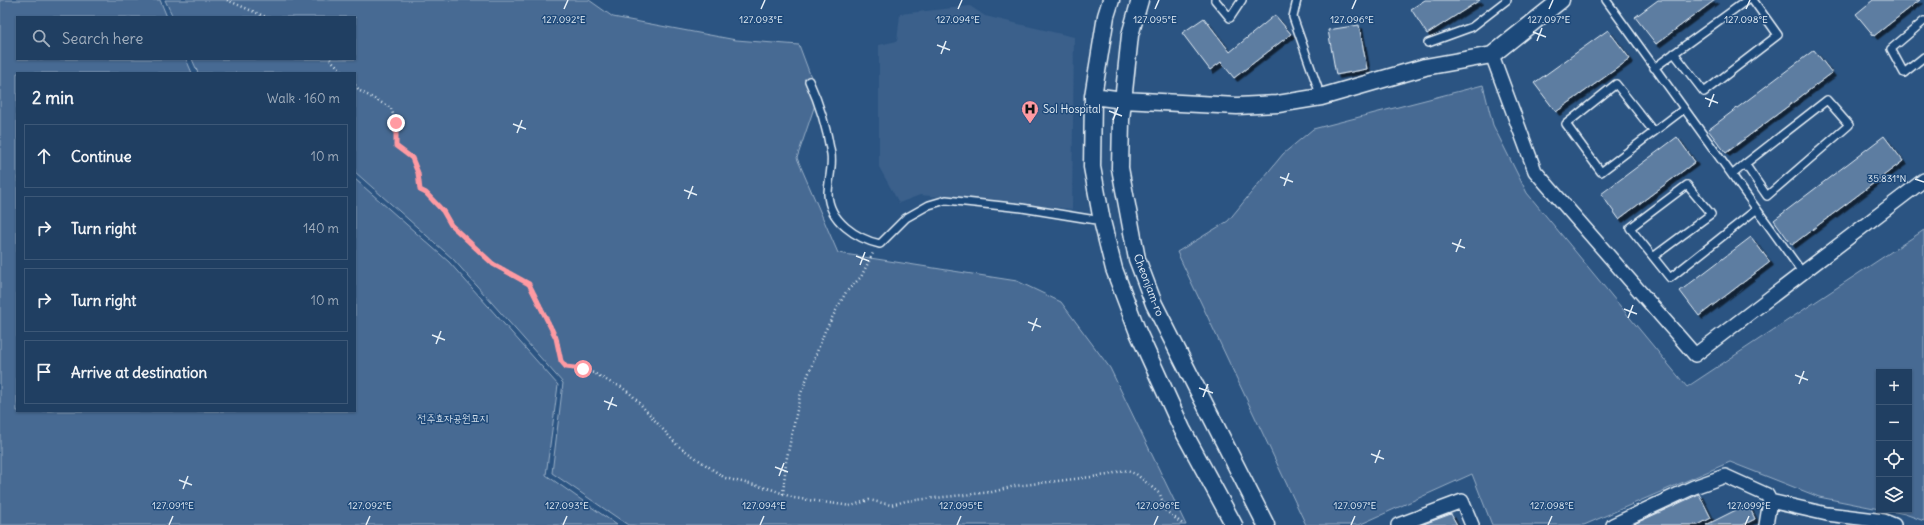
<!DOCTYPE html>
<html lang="en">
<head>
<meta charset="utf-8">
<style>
  :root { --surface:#203f62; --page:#284668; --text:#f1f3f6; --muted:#a2afbe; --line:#3d5877 }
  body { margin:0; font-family:Delius,"Poor Story",sans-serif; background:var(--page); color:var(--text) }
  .controls { position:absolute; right:12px; bottom:12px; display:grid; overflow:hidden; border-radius:0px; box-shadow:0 1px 3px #0004 }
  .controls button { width:36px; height:36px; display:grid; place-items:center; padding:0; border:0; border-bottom:1px solid var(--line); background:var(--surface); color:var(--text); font:20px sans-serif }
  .stop { position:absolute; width:12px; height:12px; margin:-9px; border:3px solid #ff9aa2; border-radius:50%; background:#fff }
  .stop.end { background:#ff9aa2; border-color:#fff; box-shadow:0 1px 4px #0008 }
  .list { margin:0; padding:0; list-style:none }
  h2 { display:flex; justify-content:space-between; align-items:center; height:52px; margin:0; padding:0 16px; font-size:17px }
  h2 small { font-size:13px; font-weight:400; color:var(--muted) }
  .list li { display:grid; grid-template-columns:26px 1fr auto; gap:12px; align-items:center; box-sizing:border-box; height:64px; margin:0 8px 8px; padding:0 8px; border:1px solid var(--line); border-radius:0px }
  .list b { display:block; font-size:15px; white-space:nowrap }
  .list em { font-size:13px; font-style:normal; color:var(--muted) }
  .icon { flex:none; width:22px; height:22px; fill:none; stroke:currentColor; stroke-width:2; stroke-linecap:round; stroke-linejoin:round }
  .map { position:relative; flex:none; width:1924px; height:525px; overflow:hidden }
  .search { position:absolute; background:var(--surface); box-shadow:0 1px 3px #0004; left:16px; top:16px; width:340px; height:44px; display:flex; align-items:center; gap:10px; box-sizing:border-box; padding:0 14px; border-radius:0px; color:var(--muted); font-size:15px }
  .panel { position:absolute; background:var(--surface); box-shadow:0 1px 3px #0004; left:16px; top:72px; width:340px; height:340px; border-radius:0px }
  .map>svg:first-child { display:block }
  .built { fill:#3a608b }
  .green { fill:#476b93; stroke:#98aec6 }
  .building { fill:#5d7da1; stroke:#e8f1f8; filter:url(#shadow) }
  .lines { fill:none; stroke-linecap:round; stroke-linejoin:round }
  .service-casing { stroke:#e8f1f8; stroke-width:10 }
  .minor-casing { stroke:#e8f1f8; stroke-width:16 }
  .tertiary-casing { stroke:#e8f1f8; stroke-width:19 }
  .path { stroke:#e8f1f8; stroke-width:2.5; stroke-dasharray:1 3; stroke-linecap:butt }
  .service { stroke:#1f4a7a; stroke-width:7 }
  .minor { stroke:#1f4a7a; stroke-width:13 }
  .tertiary { stroke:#1f4a7a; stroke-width:16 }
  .route { stroke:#ff9aa2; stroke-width:5 }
  .ticks { fill:none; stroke:#e8f1f8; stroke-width:1.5 }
  .labels { text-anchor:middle; stroke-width:3; stroke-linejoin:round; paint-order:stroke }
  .poi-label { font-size:11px; fill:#e8f1f8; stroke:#1f4a7a; text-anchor:start }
  .street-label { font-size:11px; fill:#e8f1f8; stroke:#1f4a7a }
  .park-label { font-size:11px; fill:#d0dde9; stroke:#1f4a7a }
  .ticks-label { font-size:10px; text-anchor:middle; fill:#e8f1f8; stroke:#1f4a7a; stroke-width:3; stroke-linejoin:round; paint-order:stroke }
</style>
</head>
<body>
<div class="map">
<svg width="1924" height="525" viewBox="0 0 1924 525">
  <defs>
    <filter id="shadow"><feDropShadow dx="3.5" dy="3.5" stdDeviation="0" flood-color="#0009"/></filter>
  </defs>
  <rect width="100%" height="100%" fill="#2b5482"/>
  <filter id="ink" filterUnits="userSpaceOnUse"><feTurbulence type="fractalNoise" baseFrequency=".025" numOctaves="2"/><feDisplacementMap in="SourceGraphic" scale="8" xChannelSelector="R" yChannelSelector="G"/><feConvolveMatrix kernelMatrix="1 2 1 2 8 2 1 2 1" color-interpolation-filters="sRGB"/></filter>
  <g filter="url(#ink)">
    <path class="built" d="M970,6L985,16L1074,37L1072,209L920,195L899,203L879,167V45L897,41L900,14Z"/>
    <path class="green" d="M0,0H160L167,17H17V59H186L192,73H17V411H355V179L449,262L558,385L546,475L617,525H0Z
      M165,0H589L613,17L736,40L799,45L818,96L797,158L838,253L1017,281L1061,302L1110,368L1186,525H628L552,473L563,383L453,259L355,172V73H198L192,59H355V17H173Z
      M1483,85L1493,125L1527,193L1687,387L1924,230V521L1905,514L1886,510H1909V372H1879V509L1819,497L1730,462L1584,525H1492L1472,474L1359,525H1306L1177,252L1228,221L1283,154L1313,129Z"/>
    <path class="building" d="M1425,0H1480L1427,34L1411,9Z
      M1658,0H1715L1656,44L1635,17Z
      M1873,0H1920L1874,36L1856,14Z
      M1275,15L1291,34L1234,78L1221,62L1210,70L1182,33L1204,18L1230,52Z
      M1359,25L1367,69L1336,75L1328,30Z
      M1608,30L1630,59L1556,112L1534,83Z
      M1814,50L1832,73L1726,153L1708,130Z
      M1884,136L1903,161L1792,245L1774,220Z
      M1677,137L1695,162L1619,219L1601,194Z
      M1751,237L1770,262L1699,316L1680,291Z
      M1699,494L1711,518L1698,525H1632Z
      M1748,504L1755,519L1743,525H1706Z
      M1451,514L1457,525H1421Z"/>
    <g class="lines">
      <g class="service-casing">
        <path id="service" d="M1215,0L1230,18L1242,0
          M1297,0L1293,17L1321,97
          M1606,0L1802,272
          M1924,21L1891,49L1904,73L1924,57
          M1428,43L1472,27L1507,0
          M1674,53L1704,92L1778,35L1753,0
          M1654,68L1747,0
          M809,81C820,105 827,129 831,154C833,167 828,181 828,194C829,221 857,239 880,244L906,218L929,205L946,200L1022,208L1102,221
          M1654,132L1616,84L1566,124L1601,172L1684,109
          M1732,175L1745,164L1827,100L1849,125L1767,196L1745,164
          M1653,257L1711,214L1687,185L1630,228L1670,278L1757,209"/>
      </g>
      <g class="minor-casing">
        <path id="minor" d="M1492,55L1535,171L1695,355L1924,180
          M1398,525L1462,501L1472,525
          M1613,525L1694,487L1725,476L1767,495L1770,501L1827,514L1884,521L1894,525
          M1766,525L1770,501"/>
      </g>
      <g class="tertiary-casing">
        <path id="tertiary" d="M1111,0L1106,16L1093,96L1092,167L1102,221L1114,269L1137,330L1182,429L1234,525
          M1140,0L1130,35L1121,120L1120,168L1137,259L1154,304L1266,525
          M1093,96L1123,100L1237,106L1278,104L1321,97L1425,67L1492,55L1561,0"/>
      </g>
      <path class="path" d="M227,0L266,17
        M330,59L344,73
        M355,85L360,91L391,108L396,123V146L412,158L418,173L420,190L426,193L443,211L451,225L493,264L529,284L557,338L561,361L566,367L594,373L613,384L620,386L632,395L677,445L725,478L771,489L794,498L851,506L869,500L891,505L906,501L992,492L1015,486L1108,475L1124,470L1136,474L1160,494L1166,511L1184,525
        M783,494L786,462L800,396L825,331L846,292L861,277L873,253"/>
      <use href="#service" class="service"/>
      <use href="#minor" class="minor"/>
      <use href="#tertiary" class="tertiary"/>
    </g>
  </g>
  <g class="lines" filter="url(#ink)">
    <path class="route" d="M396,123V146L412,158L418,173L420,190L426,193L443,211L451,225L493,264L529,284L556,338L561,361L566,367L583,369"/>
  </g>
  <path class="ticks" d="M564,9L568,0M761,9L765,0M958,9L962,0M1155,9L1159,0M1352,9L1356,0M1549,9L1553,0M1746,9L1750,0M1533,32L1546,37M1537,41L1542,28M937,45L950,50M941,54L946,41M1705,98L1718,103M1709,107L1714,94M1109,111L1122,116M1113,120L1118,107M513,124L526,129M517,133L522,120M1280,177L1293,182M1915,179L1924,182M1284,186L1289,173M684,190L697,195M688,199L693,186M1452,243L1465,248M1456,252L1461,239M856,256L869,261M860,265L865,252M1624,309L1637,314M1628,318L1633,305M1028,322L1041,327M1032,331L1037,318M432,335L445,340M436,344L441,331M1795,375L1808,380M1799,384L1804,371M1199,388L1213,393M1203,397L1208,384M604,401L617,406M608,410L613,397M1371,454L1384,459M1375,463L1380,450M775,467L788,472M779,476L784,463M179,480L192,485M183,489L188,476M169,525L173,516M366,525L370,516M563,525L567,516M760,525L764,516M957,525L961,516M1154,525L1158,516M1351,525L1355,516M1548,525L1552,516M1745,525L1749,516"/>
  <defs>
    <g id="hospital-pin" transform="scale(0.9)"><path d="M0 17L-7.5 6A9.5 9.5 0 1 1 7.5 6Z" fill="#ff9aa2" stroke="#1f4a7a"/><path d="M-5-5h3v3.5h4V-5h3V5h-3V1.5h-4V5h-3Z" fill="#111"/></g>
  </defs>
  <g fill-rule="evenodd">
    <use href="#hospital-pin" x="1030" y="109"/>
  </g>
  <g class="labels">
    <g class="poi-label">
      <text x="1043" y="113">Sol Hospital</text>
    </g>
    <g class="street-label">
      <text transform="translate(1149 285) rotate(69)" y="4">Cheonjam-ro</text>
    </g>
    <g class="park-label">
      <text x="453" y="422">전주효자공원묘지</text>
    </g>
  </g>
  <g class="ticks-label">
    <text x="1352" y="23">127.096°E</text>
    <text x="1549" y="23">127.097°E</text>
    <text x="564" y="23">127.092°E</text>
    <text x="761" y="23">127.093°E</text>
    <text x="958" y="23">127.094°E</text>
    <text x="1155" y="23">127.095°E</text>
    <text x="1746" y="23">127.098°E</text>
    <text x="1887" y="182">35.831°N</text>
    <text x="173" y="509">127.091°E</text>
    <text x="370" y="509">127.092°E</text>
    <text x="567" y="509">127.093°E</text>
    <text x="764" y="509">127.094°E</text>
    <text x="961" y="509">127.095°E</text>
    <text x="1158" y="509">127.096°E</text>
    <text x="1355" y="509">127.097°E</text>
    <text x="1552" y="509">127.098°E</text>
    <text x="1749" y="509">127.099°E</text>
  </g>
</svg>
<div class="controls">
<button>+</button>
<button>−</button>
<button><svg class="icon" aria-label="locate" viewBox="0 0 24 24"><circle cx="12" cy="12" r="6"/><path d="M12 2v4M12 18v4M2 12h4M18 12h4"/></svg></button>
<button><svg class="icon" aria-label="layers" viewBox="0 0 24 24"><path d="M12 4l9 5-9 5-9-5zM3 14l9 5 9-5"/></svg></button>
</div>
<div class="stop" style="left:583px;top:369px"></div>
<div class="stop end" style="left:396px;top:123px"></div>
<div class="search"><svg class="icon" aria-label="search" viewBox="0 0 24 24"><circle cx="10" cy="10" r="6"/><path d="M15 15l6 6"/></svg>Search here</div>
<section class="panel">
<h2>2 min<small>Walk · 160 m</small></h2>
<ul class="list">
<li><svg class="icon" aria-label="ahead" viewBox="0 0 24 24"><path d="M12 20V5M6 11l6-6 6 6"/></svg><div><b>Continue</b></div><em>10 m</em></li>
<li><svg class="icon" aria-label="right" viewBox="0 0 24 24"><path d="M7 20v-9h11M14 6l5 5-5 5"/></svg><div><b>Turn right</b></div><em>140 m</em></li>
<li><svg class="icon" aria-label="right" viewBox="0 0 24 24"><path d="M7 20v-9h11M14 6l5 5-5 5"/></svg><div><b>Turn right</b></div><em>10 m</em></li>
<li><svg class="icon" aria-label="arrive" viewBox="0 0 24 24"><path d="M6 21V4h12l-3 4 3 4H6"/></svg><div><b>Arrive at destination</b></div></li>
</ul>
</section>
</div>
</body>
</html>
